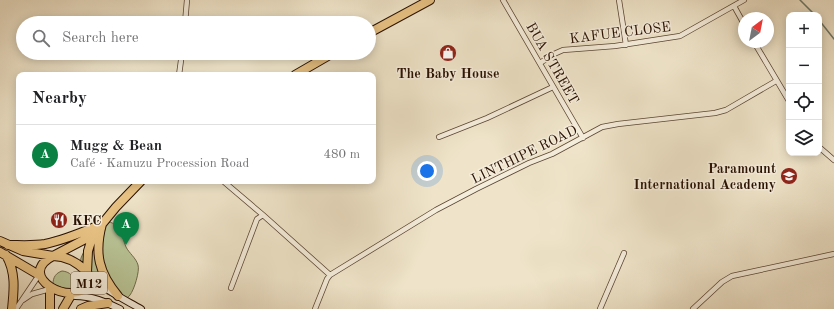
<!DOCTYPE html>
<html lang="en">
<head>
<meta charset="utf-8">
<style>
  :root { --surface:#fff; --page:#f6f6f6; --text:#202124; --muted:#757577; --line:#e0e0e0; --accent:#0b8043 }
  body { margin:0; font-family:"Old Standard TT",serif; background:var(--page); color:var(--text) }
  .controls { position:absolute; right:12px; top:12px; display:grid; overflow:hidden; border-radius:8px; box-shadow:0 2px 10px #0003 }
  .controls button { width:36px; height:36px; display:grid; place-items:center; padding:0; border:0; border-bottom:1px solid var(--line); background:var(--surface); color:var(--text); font:20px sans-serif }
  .compass { position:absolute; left:738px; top:12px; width:36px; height:36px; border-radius:50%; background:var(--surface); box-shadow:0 2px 10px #0003; rotate:32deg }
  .you { position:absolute; left:427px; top:171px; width:14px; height:14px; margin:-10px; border:3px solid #fff; border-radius:50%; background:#1a73e8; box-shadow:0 0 0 6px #1a73e833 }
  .badge { display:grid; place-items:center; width:26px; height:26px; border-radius:50%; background:var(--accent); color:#fff; font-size:13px; font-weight:700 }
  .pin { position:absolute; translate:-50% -33px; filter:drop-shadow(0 1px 2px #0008) }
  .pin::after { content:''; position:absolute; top:21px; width:14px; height:12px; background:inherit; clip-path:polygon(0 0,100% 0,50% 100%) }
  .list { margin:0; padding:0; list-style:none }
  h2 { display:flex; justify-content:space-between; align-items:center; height:52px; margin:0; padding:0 16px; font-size:17px }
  h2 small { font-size:13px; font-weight:400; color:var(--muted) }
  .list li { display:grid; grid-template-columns:26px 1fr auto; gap:12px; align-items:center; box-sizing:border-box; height:60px; padding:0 16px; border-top:1px solid var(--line) }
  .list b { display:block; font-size:15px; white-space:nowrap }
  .list p { margin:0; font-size:13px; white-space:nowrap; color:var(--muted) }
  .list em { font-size:13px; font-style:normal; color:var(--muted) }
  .icon { flex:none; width:22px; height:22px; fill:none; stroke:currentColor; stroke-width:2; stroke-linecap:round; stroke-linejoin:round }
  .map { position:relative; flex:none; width:834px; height:309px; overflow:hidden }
  .search { position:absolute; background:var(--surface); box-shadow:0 2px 10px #0003; left:16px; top:16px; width:360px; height:44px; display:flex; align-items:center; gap:10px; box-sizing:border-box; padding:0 14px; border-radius:22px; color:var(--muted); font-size:15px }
  .panel { position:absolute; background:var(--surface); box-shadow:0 2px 10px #0003; left:16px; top:72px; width:360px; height:112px; border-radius:8px }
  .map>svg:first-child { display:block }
  .green { fill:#b9c496; stroke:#706a4c }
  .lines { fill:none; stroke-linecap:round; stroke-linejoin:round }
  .stream { stroke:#6d796a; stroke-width:1.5 }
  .street-casing { stroke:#5a4533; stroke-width:6 }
  .secondary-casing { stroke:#281001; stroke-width:8 }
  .highway-casing { stroke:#281001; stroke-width:10 }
  .street { stroke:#f5eddc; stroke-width:4.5 }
  .secondary { stroke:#f5eddc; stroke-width:6 }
  .highway { stroke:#e8c284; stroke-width:8 }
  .labels { text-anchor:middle; stroke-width:3; stroke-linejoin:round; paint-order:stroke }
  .shield { fill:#f5eddc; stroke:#665243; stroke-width:1 }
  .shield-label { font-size:13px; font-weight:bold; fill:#281001 }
  .street-label { font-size:14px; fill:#281001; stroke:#f5eddc }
  .poi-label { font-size:14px; font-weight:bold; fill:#281001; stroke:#f5eddc }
</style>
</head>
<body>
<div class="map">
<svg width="834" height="309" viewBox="0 0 834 309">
  <rect width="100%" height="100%" fill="#efe4c9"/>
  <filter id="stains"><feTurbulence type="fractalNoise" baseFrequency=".005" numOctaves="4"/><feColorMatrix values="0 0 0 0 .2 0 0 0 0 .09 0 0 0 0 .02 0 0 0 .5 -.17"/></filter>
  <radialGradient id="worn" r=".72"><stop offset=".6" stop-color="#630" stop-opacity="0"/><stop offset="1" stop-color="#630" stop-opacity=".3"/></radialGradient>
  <path class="green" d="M110,222C124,228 121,235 126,247C129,253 136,258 138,265C140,271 134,290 130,295C129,297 125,299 123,301C106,294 76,282 81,258C84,248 102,230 110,222Z
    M62,271C74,272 78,283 70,291L53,284C53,277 56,273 62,271Z"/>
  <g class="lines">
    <path class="stream" d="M800,0L815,15
      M819,20L834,39"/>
    <g class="street-casing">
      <path id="street" d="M503,0L583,138
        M619,0L626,45
        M734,6L744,24
        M185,23L187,0
        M754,42L789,101
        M540,63L554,54L563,50L615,46L680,36L744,0
        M179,75L182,53
        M439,137L487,118L553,87
        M819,147L834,160
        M223,181L263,215
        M231,288L257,219L263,215L330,275
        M23,300L32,294L50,289
        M16,309L39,275
        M315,309L327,279L330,275L436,210L476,189L529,163L552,154L602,127L618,124L715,113L726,110L776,81
        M600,309L624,253
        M693,309L722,282L732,276L834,254"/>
    </g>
    <g class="secondary-casing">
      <path id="secondary" d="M87,272C104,290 120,297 141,309
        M75,296C92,296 105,302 120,309"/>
    </g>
    <g class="highway-casing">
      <path id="highway" d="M369,33L430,0
        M295,75L333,53
        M0,241L23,251L53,256L93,235
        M8,245C20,245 33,246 45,244C65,240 83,232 102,224C94,254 99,273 118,296
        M0,252L39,275
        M6,255C16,272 14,290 12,309
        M53,256C67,256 77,262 87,272L89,284C73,309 14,276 53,256Z
        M87,272L88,251L93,235L116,207L141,181
        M50,289V309
        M63,309L70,297
        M81,309L88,306L108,303"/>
    </g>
    <use href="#street" class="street"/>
    <use href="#secondary" class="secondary"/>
    <use href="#highway" class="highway"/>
  </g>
  <defs>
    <g id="shop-disc" transform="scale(0.9)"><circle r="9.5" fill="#8f2418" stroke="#f5eddc"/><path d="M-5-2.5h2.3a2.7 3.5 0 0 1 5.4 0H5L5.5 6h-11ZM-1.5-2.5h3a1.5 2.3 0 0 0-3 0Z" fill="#fff"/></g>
    <g id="school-disc" transform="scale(0.9)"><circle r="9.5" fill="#8f2418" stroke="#f5eddc"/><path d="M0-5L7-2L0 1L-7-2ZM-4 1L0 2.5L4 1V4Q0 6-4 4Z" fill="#fff"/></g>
    <g id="restaurant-disc" transform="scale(0.9)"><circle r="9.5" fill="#8f2418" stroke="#f5eddc"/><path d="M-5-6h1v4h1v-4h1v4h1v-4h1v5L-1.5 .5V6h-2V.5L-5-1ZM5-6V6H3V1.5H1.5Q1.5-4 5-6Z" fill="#fff"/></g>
  </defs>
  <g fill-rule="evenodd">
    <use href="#shop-disc" x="448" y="53"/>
    <use href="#school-disc" x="789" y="176"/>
    <use href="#restaurant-disc" x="59" y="220"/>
  </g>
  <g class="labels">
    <rect class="shield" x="71" y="272" width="36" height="22" rx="3"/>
    <g class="shield-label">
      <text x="89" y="288">M12</text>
    </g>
    <g class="street-label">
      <text transform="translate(620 32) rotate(-7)" y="5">KAFUE CLOSE</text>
      <text transform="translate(553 63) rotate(60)" y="5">BUA STREET</text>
      <text transform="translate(524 154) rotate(-26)" y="5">LINTHIPE ROAD</text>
    </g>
    <g class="poi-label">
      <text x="448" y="78">The Baby House</text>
      <text x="776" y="173" text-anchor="end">Paramount<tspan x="776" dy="16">International Academy</tspan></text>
      <text x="72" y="225" text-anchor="start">KFC</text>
    </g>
  </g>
  <rect width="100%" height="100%" filter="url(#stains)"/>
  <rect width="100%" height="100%" fill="url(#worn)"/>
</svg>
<div class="controls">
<button>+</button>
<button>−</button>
<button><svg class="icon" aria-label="locate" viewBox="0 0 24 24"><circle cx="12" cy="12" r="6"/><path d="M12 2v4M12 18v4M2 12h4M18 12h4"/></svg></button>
<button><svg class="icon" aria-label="layers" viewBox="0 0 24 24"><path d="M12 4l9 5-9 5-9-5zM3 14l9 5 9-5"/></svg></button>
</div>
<svg class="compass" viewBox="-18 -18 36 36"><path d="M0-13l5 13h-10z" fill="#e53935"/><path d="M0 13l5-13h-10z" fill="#757577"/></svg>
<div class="you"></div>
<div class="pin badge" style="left:126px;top:245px">A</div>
<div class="search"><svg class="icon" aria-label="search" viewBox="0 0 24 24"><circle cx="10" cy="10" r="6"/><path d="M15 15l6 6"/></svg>Search here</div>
<section class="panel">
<h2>Nearby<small></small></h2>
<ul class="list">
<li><span class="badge">A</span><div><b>Mugg &amp; Bean</b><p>Café · Kamuzu Procession Road</p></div><em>480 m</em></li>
</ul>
</section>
</div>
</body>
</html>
